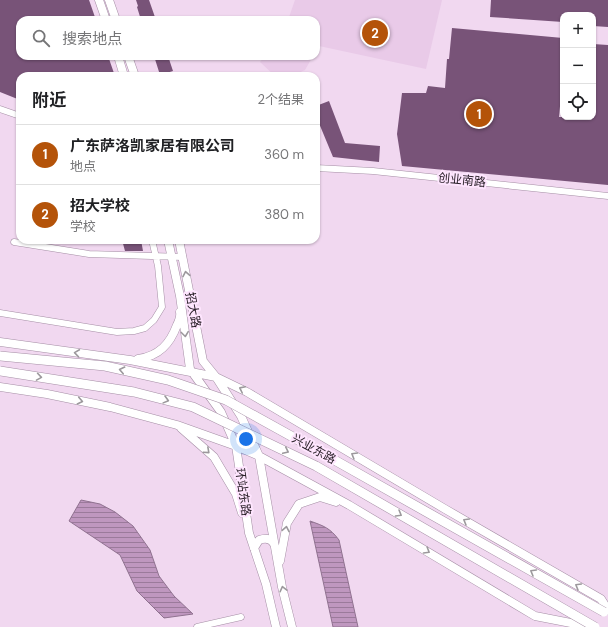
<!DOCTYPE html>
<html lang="zh">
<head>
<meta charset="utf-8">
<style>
  :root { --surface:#fff; --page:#f6f6f6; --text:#202124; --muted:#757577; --line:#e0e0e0; --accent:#b45309 }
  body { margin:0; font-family:"DM Sans","Noto Sans SC",sans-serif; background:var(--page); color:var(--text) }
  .controls { position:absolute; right:12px; top:12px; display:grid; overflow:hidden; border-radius:8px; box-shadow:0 1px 3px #0004 }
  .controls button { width:36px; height:36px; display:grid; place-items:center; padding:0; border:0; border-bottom:1px solid var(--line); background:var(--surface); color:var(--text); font:20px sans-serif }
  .you { position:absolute; left:246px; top:439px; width:14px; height:14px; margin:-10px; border:3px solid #fff; border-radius:50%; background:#1a73e8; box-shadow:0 0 0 6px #1a73e833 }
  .badge { display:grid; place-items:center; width:26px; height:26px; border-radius:50%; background:var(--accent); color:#fff; font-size:13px; font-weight:700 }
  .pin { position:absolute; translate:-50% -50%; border:2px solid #fff; box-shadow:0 1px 4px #0006 }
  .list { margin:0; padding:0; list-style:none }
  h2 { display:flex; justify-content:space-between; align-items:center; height:52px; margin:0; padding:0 16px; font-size:17px }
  h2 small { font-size:13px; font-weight:400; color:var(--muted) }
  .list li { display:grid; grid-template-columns:26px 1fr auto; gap:12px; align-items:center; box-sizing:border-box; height:60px; padding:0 16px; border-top:1px solid var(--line) }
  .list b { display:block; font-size:15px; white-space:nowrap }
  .list p { margin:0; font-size:13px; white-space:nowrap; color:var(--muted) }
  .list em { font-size:13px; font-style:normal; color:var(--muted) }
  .icon { flex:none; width:22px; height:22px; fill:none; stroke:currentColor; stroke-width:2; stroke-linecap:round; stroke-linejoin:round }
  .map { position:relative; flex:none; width:608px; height:627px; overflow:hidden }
  .search { position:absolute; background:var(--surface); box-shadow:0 1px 3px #0004; left:16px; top:16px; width:304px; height:44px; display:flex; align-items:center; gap:10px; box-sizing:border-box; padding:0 14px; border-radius:12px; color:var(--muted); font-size:15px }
  .panel { position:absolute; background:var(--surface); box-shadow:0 1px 3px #0004; left:16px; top:72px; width:304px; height:172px; border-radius:12px }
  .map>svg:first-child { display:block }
  .built { fill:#e9cae8 }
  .water { fill:url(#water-rules); stroke:#907290 }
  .building { fill:#785378 }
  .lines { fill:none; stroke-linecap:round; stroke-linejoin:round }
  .street-casing { stroke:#a58ea5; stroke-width:7 }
  .secondary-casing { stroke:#a58ea5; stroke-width:9 }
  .street { stroke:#fff; stroke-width:6 }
  .secondary { stroke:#fff; stroke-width:8 }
  .primary-bridge-casing { stroke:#a58ea5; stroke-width:10; stroke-linecap:butt }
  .primary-bridge { stroke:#fff; stroke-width:9 }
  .oneway { stroke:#9c989c }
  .labels { text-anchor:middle; stroke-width:4; stroke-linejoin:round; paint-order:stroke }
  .street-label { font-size:12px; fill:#241b23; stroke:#fee5fe }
</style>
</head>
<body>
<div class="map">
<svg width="608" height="627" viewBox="0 0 608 627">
  <defs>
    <pattern id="water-rules" width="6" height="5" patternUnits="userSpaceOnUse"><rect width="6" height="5" fill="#bf97bf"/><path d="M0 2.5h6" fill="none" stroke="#9b7a9b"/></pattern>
  </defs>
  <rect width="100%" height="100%" fill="#f1d8f0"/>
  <path class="built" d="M295,0H442L426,69L319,46L316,51V20H288Z
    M265,56H313L305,70L292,76H275L260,62Z"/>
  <path class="water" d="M81,500L100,504L115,512L133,526L150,550L159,576L174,596L193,614L164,618L137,591L120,555L69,521Z
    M310,521C324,526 330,528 339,540L358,627H333Z"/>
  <path class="building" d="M0,0H89L96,20H20V56H108L115,76H20V100L0,92Z
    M136,0H149L156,20H141L137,7L138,6Z
    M491,0H608V27L593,26V15H563V22L490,17Z
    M452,28L563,38V74L559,117H593V44L608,45V185L402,166L397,134L402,93H426L428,86L445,88L447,59H449Z
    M154,56H168L173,71L160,75Z
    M329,101L345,143L380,146L379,162L333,157L316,116V106Z
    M122,240H141L143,251H125Z"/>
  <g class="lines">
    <g class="street-casing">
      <path id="street" d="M0,109L20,116
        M316,168L373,171L608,196
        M14,242L89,254L183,257
        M0,313L117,332L134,331L145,328L154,320L162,307L158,266L152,240
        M197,627L241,617"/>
    </g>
    <g class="secondary-casing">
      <path id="secondary" d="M99,0L106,20
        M109,0L116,20
        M118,56L124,76
        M128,56L135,76
        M168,240L180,296L190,369L221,412L236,446L249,533L266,584L276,627
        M179,240L203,361L216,377L241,416L259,456L282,587L292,627
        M0,342L130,360L216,377L247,392L445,509L601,599L608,610
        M138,359C159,356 170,344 177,325C179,321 181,317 180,312
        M0,387L47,394L110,407L177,425L236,446L259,456L349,505L535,616L591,627
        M181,428L214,457L236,494L242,513
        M254,548L259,540C265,538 271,538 274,544
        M280,561L287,523L299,504L320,497L336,502"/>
    </g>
    <use href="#street" class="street"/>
    <use href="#secondary" class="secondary"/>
    <g class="primary-bridge-casing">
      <path id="primary-bridge" d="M0,356L105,366L168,380L226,400L338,462L604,612
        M0,371L134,392L193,407L316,466L595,627"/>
    </g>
    <use href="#primary-bridge" class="primary-bridge"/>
  </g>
  <defs><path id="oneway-chevron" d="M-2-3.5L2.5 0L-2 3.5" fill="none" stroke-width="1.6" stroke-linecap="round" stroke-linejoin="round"/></defs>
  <g class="oneway">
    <use href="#oneway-chevron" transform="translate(186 274) rotate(-101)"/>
    <use href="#oneway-chevron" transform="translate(185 334) rotate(83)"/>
    <use href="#oneway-chevron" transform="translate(77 353) rotate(-172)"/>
    <use href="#oneway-chevron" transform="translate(122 370) rotate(-168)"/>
    <use href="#oneway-chevron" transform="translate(39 377) rotate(9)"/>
    <use href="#oneway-chevron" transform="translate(242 389) rotate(-154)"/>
    <use href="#oneway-chevron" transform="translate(166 400) rotate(15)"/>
    <use href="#oneway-chevron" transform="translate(80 401) rotate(12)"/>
    <use href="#oneway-chevron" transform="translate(207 451) rotate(42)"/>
    <use href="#oneway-chevron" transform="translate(286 451) rotate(25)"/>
    <use href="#oneway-chevron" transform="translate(354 455) rotate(-149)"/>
    <use href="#oneway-chevron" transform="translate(399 514) rotate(30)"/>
    <use href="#oneway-chevron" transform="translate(466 521) rotate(-150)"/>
    <use href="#oneway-chevron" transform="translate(286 529) rotate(-79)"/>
    <use href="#oneway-chevron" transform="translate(427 551) rotate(31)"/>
    <use href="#oneway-chevron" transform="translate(533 572) rotate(-150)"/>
    <use href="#oneway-chevron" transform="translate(578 586) rotate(-150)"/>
    <use href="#oneway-chevron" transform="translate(283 589) rotate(-104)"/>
  </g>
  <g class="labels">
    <g class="street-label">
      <text transform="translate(462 180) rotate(6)" y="4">创业南路</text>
      <text transform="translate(193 310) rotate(79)" y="4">招大路</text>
      <text transform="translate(314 449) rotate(29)" y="4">兴业东路</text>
      <text transform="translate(243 492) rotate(82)" y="4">环站东路</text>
    </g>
  </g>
</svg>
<div class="controls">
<button>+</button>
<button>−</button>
<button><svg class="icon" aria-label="locate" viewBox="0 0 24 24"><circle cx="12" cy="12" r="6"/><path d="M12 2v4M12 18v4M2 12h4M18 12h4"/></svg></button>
</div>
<div class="you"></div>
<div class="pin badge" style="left:479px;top:114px">1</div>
<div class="pin badge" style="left:375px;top:33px">2</div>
<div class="search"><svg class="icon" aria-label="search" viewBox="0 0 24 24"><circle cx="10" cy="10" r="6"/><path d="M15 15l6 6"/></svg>搜索地点</div>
<section class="panel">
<h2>附近<small>2个结果</small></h2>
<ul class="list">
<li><span class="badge">1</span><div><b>广东萨洛凯家居有限公司</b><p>地点</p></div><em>360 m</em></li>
<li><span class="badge">2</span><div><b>招大学校</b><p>学校</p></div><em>380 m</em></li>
</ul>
</section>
</div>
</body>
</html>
